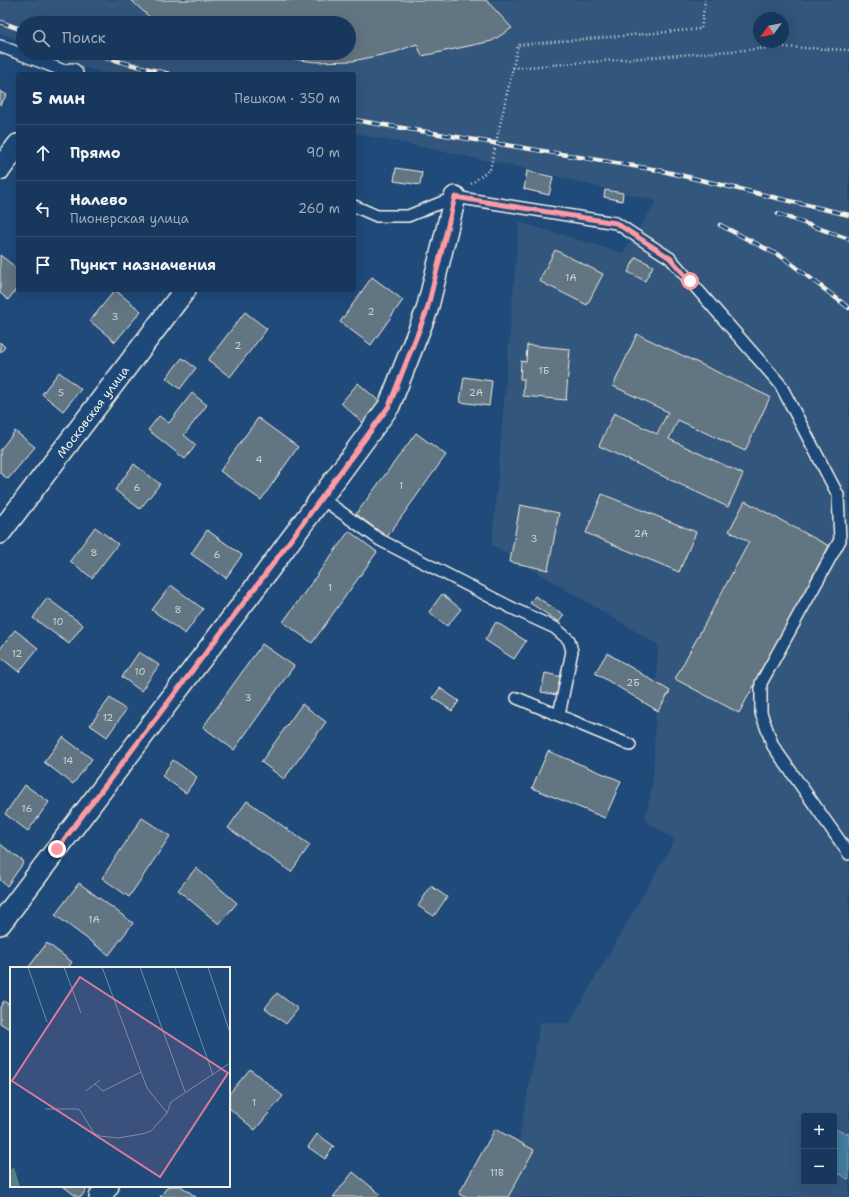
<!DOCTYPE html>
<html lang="ru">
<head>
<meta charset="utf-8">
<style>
  :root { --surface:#17385c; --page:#203f62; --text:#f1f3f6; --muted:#9eacbb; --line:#365272 }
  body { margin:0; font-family:"Shantell Sans",sans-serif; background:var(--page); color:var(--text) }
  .controls { position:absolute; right:12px; bottom:12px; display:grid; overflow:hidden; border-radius:4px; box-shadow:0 4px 16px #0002 }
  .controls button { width:36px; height:36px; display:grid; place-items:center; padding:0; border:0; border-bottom:1px solid var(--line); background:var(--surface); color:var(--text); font:20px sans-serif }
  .compass { position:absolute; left:753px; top:12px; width:36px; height:36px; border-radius:50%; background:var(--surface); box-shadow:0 4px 16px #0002; rotate:237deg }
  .stop { position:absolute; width:12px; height:12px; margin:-9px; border:3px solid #ff9aa2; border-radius:50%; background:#fff }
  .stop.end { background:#ff9aa2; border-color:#fff; box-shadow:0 1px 4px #0008 }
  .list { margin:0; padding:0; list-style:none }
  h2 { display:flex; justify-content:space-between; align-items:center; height:52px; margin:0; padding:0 16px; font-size:17px }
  h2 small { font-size:13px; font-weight:400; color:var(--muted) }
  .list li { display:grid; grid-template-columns:26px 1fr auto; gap:12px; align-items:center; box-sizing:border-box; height:56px; padding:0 16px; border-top:1px solid var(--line) }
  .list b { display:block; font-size:15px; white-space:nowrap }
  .list p { margin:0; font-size:13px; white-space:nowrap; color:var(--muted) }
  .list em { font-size:13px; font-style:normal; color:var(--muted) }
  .icon { flex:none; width:22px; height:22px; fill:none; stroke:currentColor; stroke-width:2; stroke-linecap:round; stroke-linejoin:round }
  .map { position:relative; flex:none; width:849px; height:1197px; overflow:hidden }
  .search { position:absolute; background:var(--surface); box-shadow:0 4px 16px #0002; left:16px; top:16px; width:340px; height:44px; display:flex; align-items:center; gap:10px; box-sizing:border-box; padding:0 14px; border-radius:22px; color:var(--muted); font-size:15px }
  .panel { position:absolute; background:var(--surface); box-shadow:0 4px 16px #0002; left:16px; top:72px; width:340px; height:220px; border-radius:4px }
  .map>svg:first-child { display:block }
  .built { fill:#33577c; fill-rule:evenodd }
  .water { fill:#437b9f; stroke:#8aaabc }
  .building { fill:#627482; stroke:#f4f1e8 }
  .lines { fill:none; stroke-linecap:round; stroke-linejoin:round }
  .lane-casing { stroke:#f4f1e8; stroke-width:14 }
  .street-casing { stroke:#f4f1e8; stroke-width:24 }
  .path { stroke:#f4f1e8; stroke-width:2.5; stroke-dasharray:1 3; stroke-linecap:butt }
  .lane { stroke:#1f4a7a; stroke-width:11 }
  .street { stroke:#1f4a7a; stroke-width:21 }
  .rail-casing { stroke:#f4f1e8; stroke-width:4.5 }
  .rail { stroke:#1f4a7a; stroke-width:3; stroke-dasharray:9; stroke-linecap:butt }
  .route { stroke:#ff9aa2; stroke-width:5 }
  .labels { text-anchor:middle; stroke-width:3; stroke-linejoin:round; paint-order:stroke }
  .number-label { font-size:10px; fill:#d0d2ce }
  .street-label { font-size:12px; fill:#f4f1e8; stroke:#1f4a7a }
  .inset-road { fill:none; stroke:#748da6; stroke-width:1 }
  .view { fill:#d87a9a; fill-opacity:0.15; stroke:#d87a9a; stroke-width:2 }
  .inset-edge { fill:none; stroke:#f4f1e8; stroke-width:2 }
</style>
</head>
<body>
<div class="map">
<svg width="849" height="1197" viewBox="0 0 849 1197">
  <rect width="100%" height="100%" fill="#1f4a7a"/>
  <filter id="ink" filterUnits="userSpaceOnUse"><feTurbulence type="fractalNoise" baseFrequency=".025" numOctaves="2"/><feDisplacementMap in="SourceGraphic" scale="8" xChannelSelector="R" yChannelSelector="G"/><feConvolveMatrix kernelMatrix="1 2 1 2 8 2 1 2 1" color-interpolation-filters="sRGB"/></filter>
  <g filter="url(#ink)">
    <path class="built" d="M0,0H849V1197H509L540,1022L569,1023L675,840L645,821L653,779L658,645L492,545L519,222L623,253L657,201L518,167L354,133V74H111L89,69L50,53H349V23H23V42L0,33ZM759,18H783V42H759ZM804,1116H834V1182H804Z"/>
    <path class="water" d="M834,1129L849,1134V1180L841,1175L834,1173Z"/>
    <path class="building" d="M131,0H486L512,28L492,41L422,56L417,44L395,52L353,61L315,62L272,56L264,53H349V23H200L187,15L178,23H156Z
      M0,91L7,95L0,105Z
      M396,168L422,172L420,185L394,181Z
      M527,171L553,177L549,195L524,189Z
      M605,190L623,193L622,201L604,197Z
      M555,250L603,274L587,305L539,281Z
      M0,255L18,269V287L8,300L0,293Z
      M636,257L653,266L645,281L628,272Z
      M372,277L403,300L371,345L340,322Z
      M115,290L141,311L115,342L90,321Z
      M245,312L267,329L230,377L208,360Z
      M637,334L770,397L745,451L678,420L669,439L743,474L728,507L599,446L614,413L657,434L668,412L613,386Z
      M0,342L5,347L0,353Z
      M527,345L570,349L566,400L523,396L524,379H520L521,361L526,362Z
      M182,358L196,368L180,389L166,378Z
      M59,372L81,389L63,411L42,394Z
      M464,377L492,381L489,406L460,402Z
      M358,383L380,402L363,423L341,403Z
      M192,393L207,405L184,435L196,445L185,459L148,430L159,416L169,423Z
      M258,418L298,447L261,500L220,471Z
      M15,431L35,447L8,479L0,473V450Z
      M416,433L446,455L387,537L356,514Z
      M134,464L160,484L140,509L115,490Z
      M602,494L696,532L679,572L586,533Z
      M745,501L829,546L739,713L675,679L749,542L729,531Z
      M520,505L559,513L548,570L510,562Z
      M95,527L118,544L92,578L70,561Z
      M207,530L242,555L226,578L191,554Z
      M349,531L377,552L312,643L283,622Z
      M171,585L203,609L185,634L152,610Z
      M442,594L461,609L447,626L429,612Z
      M535,596L564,615L559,622L530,603Z
      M47,598L83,625L69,644L33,618Z
      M496,622L526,641L514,659L485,640Z
      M15,630L38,648L19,672L0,657V649Z
      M262,644L294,666L234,750L203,727Z
      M139,652L159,665L141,691L122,677Z
      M607,653L670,691L658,711L595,673Z
      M545,673L562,677L557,695L541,692Z
      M440,688L459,701L452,711L433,698Z
      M110,698L126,710L107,737L90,725Z
      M302,704L326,722L284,779L261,762Z
      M63,737L92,759L73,784L44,762Z
      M548,751L621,781L605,818L532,788Z
      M173,760L197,777L186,793L162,776Z
      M25,785L49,802L28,831L5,814Z
      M247,801L310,845L291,872L228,828Z
      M142,818L170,836L129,897L102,878Z
      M0,844L24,862L7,886L0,880Z
      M196,868L237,903L219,924L178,890Z
      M79,883L133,923L109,955L55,915Z
      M431,886L447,897L434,916L418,906Z
      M47,943L72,962L68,968H28Z
      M277,993L298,1009L286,1024L265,1008Z
      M4,1001L11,1006V1030L0,1023V1007Z
      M250,1069L283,1096L255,1130L229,1108V1094Z
      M495,1129L534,1150L508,1197H464L459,1194Z
      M317,1134L334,1146L325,1159L308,1147Z
      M353,1172L380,1194L377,1197H333Z
      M63,1186H89L81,1197H77Z
      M168,1186H181L196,1197H160Z"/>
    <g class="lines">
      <g class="lane-casing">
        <path id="lane" d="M0,46L72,74
          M354,206L377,216H408L455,197L616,223L670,258L780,384L838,495L840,540L761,683V713L773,746L849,854
          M321,498L380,540L514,609L555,628L569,640L572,651L559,715
          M517,698L630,745"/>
      </g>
      <g class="street-casing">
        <path id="street" d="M71,74H72
          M0,169L18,145
          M0,533L185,290
          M0,924L264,576L389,406L427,310L455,197
          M100,1197L108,1186"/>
      </g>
      <path class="path" d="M513,68L783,47L849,50
        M471,184L490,169L518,45L701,29L705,0"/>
      <use href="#lane" class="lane"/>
      <use href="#street" class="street"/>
      <g class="rail-casing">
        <path id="rail" d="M0,22L23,30
          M86,53L169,74
          M354,120L658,170L849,215
          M778,214L849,239
          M720,225L784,258L849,308"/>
      </g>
      <use href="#rail" class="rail"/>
    </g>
  </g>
  <g class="lines" filter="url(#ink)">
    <path class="route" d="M57,849L264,576L389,406L427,310L455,197L616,223L670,258L690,281"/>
  </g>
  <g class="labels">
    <g class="number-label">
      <text x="571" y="281">1А</text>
      <text x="371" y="315">2</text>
      <text x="115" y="320">3</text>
      <text x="238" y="349">2</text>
      <text x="544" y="374">1Б</text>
      <text x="61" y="396">5</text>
      <text x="476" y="396">2А</text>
      <text x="259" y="463">4</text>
      <text x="401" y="489">1</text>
      <text x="137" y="491">6</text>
      <text x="641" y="537">2А</text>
      <text x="534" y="542">3</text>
      <text x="94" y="556">8</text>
      <text x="217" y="558">6</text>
      <text x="330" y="591">1</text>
      <text x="178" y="613">8</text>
      <text x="58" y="625">10</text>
      <text x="17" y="657">12</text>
      <text x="140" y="675">10</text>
      <text x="633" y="686">2Б</text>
      <text x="248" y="701">3</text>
      <text x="108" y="721">12</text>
      <text x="68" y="764">14</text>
      <text x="27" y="812">16</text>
      <text x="94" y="923">1А</text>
      <text x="254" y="1106">1</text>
      <text x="497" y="1176">11В</text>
    </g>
    <g class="street-label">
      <text transform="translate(93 412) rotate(-53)" y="4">Московская улица</text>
    </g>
  </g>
  <g transform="translate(10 967)">
    <rect width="220" height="220" fill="#1f4a7a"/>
    <path d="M4,200L10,220H0V204Z" fill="#567e84"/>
    <path class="inset-road" d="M18,0L37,55M54,0L71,46M92,0L137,121L157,146M130,0L175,125M165,0L203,108M198,0L220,66M85,117L93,124L131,105M76,124L90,113M35,142H69L84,166L90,169L108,171L132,167L141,164L157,146L161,135L220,96"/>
    <path class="view" d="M70,10L218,106L150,210L2,114Z"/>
    <rect width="220" height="220" class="inset-edge"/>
  </g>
</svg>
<div class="controls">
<button>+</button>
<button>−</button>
</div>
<svg class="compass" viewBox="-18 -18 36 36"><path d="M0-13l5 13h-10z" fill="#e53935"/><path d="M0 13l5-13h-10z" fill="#9eacbb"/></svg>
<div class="stop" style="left:690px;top:281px"></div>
<div class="stop end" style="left:57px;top:849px"></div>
<div class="search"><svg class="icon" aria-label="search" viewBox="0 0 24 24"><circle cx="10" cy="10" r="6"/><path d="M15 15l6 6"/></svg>Поиск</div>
<section class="panel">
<h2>5 мин<small>Пешком · 350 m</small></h2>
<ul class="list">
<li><svg class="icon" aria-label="ahead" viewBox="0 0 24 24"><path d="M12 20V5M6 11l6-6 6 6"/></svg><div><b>Прямо</b></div><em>90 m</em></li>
<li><svg class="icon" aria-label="left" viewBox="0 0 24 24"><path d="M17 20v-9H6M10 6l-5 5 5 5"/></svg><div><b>Налево</b><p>Пионерская улица</p></div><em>260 m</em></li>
<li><svg class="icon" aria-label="arrive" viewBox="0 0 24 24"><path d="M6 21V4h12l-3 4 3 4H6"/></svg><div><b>Пункт назначения</b></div></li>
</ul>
</section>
</div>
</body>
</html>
